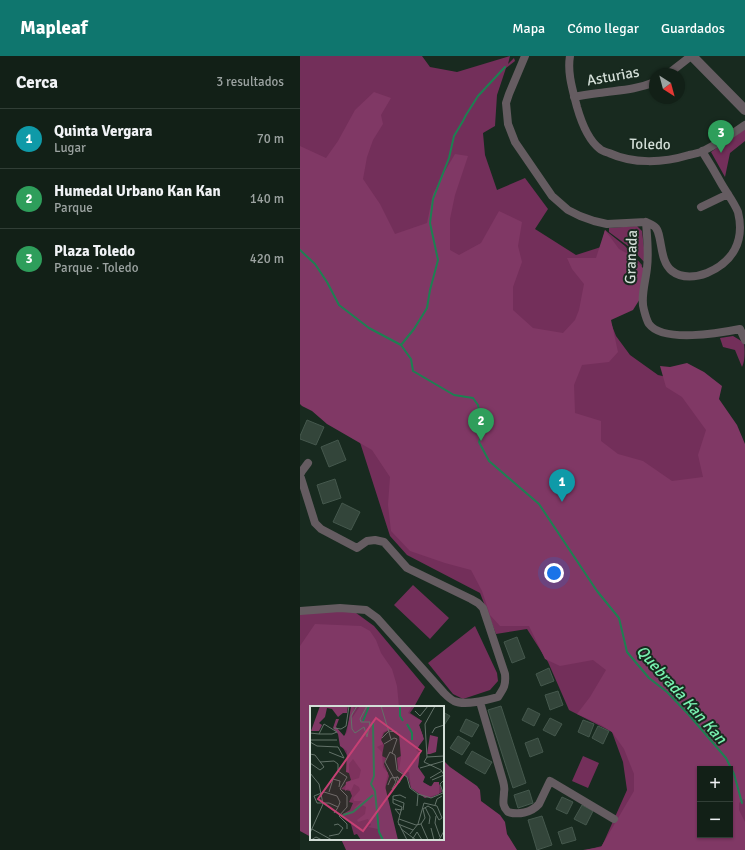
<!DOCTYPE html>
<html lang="es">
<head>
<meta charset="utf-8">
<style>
  :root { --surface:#122017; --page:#1b2820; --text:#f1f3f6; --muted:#9ca3a1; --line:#313e36; --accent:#0f766e }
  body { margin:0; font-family:Signika,sans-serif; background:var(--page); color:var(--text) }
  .controls { position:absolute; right:12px; bottom:12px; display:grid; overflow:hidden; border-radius:0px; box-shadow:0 1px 3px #0004 }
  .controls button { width:36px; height:36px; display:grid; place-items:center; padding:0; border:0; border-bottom:1px solid var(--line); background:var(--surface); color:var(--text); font:20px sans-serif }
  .compass { position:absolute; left:349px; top:12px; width:36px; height:36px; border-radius:50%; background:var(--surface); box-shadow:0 1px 3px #0004; rotate:144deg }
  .you { position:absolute; left:254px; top:517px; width:14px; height:14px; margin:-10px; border:3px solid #fff; border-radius:50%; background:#1a73e8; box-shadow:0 0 0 6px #1a73e833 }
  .badge { display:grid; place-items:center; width:26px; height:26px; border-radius:50%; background:var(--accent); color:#fff; font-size:13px; font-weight:700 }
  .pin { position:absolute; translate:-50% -33px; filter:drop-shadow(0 1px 2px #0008) }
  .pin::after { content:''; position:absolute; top:21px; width:14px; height:12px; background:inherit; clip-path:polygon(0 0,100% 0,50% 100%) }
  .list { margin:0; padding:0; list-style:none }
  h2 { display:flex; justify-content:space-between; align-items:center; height:52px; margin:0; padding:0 16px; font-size:17px }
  h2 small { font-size:13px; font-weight:400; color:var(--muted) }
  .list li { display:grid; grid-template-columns:26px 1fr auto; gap:12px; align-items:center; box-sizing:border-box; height:60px; padding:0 16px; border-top:1px solid var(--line) }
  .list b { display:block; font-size:15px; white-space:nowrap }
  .list p { margin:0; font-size:13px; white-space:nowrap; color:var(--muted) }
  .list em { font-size:13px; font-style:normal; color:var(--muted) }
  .map { position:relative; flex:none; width:445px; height:794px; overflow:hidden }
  header { display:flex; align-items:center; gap:24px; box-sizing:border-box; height:56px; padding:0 20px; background:var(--accent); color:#fff }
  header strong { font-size:19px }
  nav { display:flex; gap:22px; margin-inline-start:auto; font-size:14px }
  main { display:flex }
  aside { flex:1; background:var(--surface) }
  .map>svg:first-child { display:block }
  .green { fill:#732f5a; fill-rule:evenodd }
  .forest { fill:#803865; fill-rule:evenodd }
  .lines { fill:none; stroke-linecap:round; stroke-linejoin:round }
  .stream { stroke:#1d8052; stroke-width:2 }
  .building { fill:#33453a; stroke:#45584d }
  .minor { stroke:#655c61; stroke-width:8 }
  .tertiary { stroke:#655c61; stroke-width:10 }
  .labels { text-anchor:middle; stroke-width:4; stroke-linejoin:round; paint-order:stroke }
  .street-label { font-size:15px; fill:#d3ded7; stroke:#182a1f }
  .water-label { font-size:16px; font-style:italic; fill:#78f1b0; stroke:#182a1f }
  .inset-river { fill:none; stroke:#1d8052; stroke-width:2 }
  .inset-road { fill:none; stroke:#637269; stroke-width:1 }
  .view { fill:#c54074; fill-opacity:0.15; stroke:#c54074; stroke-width:2 }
  .inset-edge { fill:none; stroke:#d3ded7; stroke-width:2 }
</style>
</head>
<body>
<header>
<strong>Mapleaf</strong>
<nav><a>Mapa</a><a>Cómo llegar</a><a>Guardados</a></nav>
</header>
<main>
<aside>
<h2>Cerca<small>3 resultados</small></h2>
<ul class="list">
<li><span class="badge" style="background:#0f9aa8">1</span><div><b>Quinta Vergara</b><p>Lugar</p></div><em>70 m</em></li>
<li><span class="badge" style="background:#2e9e5b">2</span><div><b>Humedal Urbano Kan Kan</b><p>Parque</p></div><em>140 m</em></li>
<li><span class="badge" style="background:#2e9e5b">3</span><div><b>Plaza Toledo</b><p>Parque · Toledo</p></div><em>420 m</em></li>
</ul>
</aside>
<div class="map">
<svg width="445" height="794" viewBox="0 0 445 794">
  <rect width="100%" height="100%" fill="#182a1f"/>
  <path class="green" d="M0,0H122L130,11L157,16L210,0L208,8L214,2L215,5L206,12L197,39L195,70L183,77L185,99L197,134L225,122L248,153L235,173L276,199L301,191L305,174L325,190L342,209L337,245L309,262L316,280L330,299L358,319L384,325L445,412V794H286L302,790L327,734L323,706L312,676L269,654L248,606L227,573L196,578L180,537L107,499L90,480L57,377L0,342ZM400,713H430V779H400Z
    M445,72V85L430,97L425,121L411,96Z
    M337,170L342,175L346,208L332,193L309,176V172Z
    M433,280C436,282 441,284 444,288C445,294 445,306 442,311L435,294L423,291L420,282Z
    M113,529L149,562L130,583L94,549Z
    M52,554L74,570L125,631L114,651H11L0,767V557Z
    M175,570L197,617L198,625L190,634L163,643L153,638L128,607Z
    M283,700L299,707L288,732L272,725Z"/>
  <path class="forest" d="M74,36L91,42L81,59L83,68L73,84L67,101L63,123L80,148L95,178L127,167L133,138L145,115L155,98L168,100L155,139L150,163V194L159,199L181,187L199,155L222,166L218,190L222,206L213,231V254L233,272L263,277L275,264L279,254L284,228L272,213L267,202H296L305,174L319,193L330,199L343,212V238L333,254L311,264L318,296L309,306L282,309L274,329L275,357L301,365V385L318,398L343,405L372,425L403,421L398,399L406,374L382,341L366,331L360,310L370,311L387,307L404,316L422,330L419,343L437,369L445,388V745L444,743L439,747V754L445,766V794H283L301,791L334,735V718L324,693L312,676L301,669L288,663L277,658L290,641L306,614L293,604L260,610L245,603L229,570H200L190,559L182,535L171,514L145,507L110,495L91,475L88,449L90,421L72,394L27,368L12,355L2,350L0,348V90L26,102L38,85L55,54ZM400,713H430V779H400Z
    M15,568L61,570L70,575L76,584L81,597L92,613L97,630L99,651H11V781L0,775V590Z
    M143,704L150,711L177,730L180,734L181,745L200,759L205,766L207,778L217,794H46L41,783H143Z"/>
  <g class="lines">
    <path class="stream" d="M0,194L15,208L27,226L39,249L69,272L101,289L111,303L113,315L154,339L173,342L178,349L183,374L179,386L189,405L239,448L297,535L319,562L327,596L349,622L367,636L389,659L426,702L434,718L442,747
      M101,289L114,273L127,252L130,234L138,204L130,167L133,143L149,102L154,80L163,65L166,59L178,40L205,11"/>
  </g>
  <path class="building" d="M7,364L24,371L16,389L0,383V380Z
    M38,384L46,404L29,411L21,391Z
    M35,423L41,442L23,448L17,429Z
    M42,447L60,456L51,474L33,466Z
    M217,581L225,602L212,607L204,586Z
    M249,612L254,625L241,630L236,618Z
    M258,635L263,649L250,654L245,639Z
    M201,650L226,727L213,732L188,654Z
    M228,652L240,658L234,670L222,664Z
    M143,656L150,660L143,671Z
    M250,662L262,668L255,680L243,674Z
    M166,663L179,669L172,681L160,675Z
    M283,664L294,668L289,681L278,676Z
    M298,670L309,675L303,688L292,682Z
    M158,680L170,687L162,699L150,692Z
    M238,682L243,696L230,701L225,687Z
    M172,695L192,706L185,718L165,707Z
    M229,734L233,747L218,752L214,739Z
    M262,741L273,746L267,758L256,753Z
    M282,749L293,755L286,769L274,763Z
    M242,760L252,789L237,794L228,764Z
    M272,771L276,784L262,788L258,776Z"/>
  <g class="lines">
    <path class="minor" d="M225,0L209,38L206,47L208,68L215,86L252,140L268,154L280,160L294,165L307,168L346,166C347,181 349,197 347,212C346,224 340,242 344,254C345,258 347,265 349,268C363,287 420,277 440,273L445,284
      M270,0C267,17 273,35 277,51C281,65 288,84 300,93C302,95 306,96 309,97C333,108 363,107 389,99C394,98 399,97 403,95C418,88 432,78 445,69
      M368,18L391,0
      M274,41C283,39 291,38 299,37C320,34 335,34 355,26
      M401,151L428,138
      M346,166C350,168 354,169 356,172C359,176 359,180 360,184C362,194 363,208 372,215C382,223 397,221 407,217C433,206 445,185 438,156C434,146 426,136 421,127C415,116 409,106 402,95
      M0,555L40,552L66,554L77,562L144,637C147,640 150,643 154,645C165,650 187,644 198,641C204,632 206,629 205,618L183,552L178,547L171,543L107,512L84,486L75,484L67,485L57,492L21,473L15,467L0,419L2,415L8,407
      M180,646L203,725C204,729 205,732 204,736C204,744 201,749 208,756C218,759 231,757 239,748L250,725L314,763"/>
    <path class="tertiary" d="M392,0L445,54"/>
  </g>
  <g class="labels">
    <g class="street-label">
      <text transform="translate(313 20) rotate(-10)" y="5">Asturias</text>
      <text transform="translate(350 88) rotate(1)" y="5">Toledo</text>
      <text transform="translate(331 201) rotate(-88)" y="5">Granada</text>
    </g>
    <g class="water-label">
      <text transform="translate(382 638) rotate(48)" y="6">Quebrada Kan Kan</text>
    </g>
  </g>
  <g transform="translate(10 650)">
    <rect width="134" height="134" fill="#182a1f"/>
    <path d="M38,0H105L100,7L112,15L109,19L113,30L107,44H109L108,61L112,76L120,80L130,79L132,86L121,92L101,82L98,72L88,65L87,52L91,50V27L81,23L74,27L71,34L74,39L72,50L76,52L74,58L79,70L75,83L71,134H51L47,128L44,129L40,115L31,109L40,104L43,97L39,96L42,90L40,85L31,83L41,74L38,64V51L32,40L41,7V1Z" fill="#732f5a"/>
    <path d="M10,0H38L37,7H33L28,11L22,3L17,2L15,11L9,17L12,19L9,25H1ZM41,0L44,2L42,12L50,0H102L98,7L112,15L109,19L114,33L106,44L110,47L108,61L115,71L113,76L121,81L124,76H129V88L115,92L101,82L99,66L93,67L89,63L91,52L89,28L81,23L73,26L71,34L73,38L67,41L72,46L73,61L78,67L75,80L88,134H71L68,123L58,121L61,119L58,113L48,116L47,114L55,108L56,101L52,99L43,103L52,95H44L43,92L50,84L49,81L44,78L41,85L38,83L35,85L36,76L49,72L51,64L43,53L39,58V67L36,66L37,45L30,40L28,28L23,22L26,13H29L26,21L34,30L37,26ZM120,29L128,31L126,46L120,48H117Z" fill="#803865"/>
    <path class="inset-river" d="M90,0V10L93,15M53,15L59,0M63,17L64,70L61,78L65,85L69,126L73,134M97,18L102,27V34M33,109L43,106L63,89"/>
    <path class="inset-road" d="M47,0L41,10L42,23L45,27L54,21L57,31L60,16H51L50,13L57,0M71,0L81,33M125,0L115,18L117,51L114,56L131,64L134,69M105,5L110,10L118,0M24,22L31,23L36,20L39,0M0,27L9,28H22L27,26L14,18L9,28M122,27L125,22L134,19M72,32L79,25L87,26M0,34H27M0,36L7,40L28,41L34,52L19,46M74,38L84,32L87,33L82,47M0,48L5,49L14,61M117,51L134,50M10,56L24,55L28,58V65L37,71L30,83L37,90V101L29,110L37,118V123M0,57L10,64L14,61M110,62L134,55M0,67L9,78L13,98L0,127M88,71L90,76L88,77L86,72ZM120,72L132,65M122,74L134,69M134,74L130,78L134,89M78,79L81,72L88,71M82,83L86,76L75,56L80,46L85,49L87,64L97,71L100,82L108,88L121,92L133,87M19,86L23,73L30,75L29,81M96,92L90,89L83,90V97L92,101L88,116L97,134M83,93L94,97L93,104M125,99L127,93L132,90M107,100L108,88M115,101L120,111L119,118M24,107L27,103L29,99L30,96L27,90L14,86L4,90L7,97H19L28,101M90,109L85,103L92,104M126,110L125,117L130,131M89,113L106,119L111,118L115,112L113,103L118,100L123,103L129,114L132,112M88,118L103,124M111,118L118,134M121,122L124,134M2,123L22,134M91,123L106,134M100,128L108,118L114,97L127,100L132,112M19,130L29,128L33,122L28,118L24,119M1,134L6,131L12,134M102,134L107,126L112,134M129,134L134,125V113"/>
    <path class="view" d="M66,12L111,45L53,125L8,93Z"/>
    <rect width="134" height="134" class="inset-edge"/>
  </g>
</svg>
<div class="controls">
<button>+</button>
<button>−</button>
</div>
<svg class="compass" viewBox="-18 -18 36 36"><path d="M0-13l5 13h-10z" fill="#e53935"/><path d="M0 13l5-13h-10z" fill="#9ca3a1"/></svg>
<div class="you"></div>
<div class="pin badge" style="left:262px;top:446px;background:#0f9aa8">1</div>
<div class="pin badge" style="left:181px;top:385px;background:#2e9e5b">2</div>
<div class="pin badge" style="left:421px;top:97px;background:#2e9e5b">3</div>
</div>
</main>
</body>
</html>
